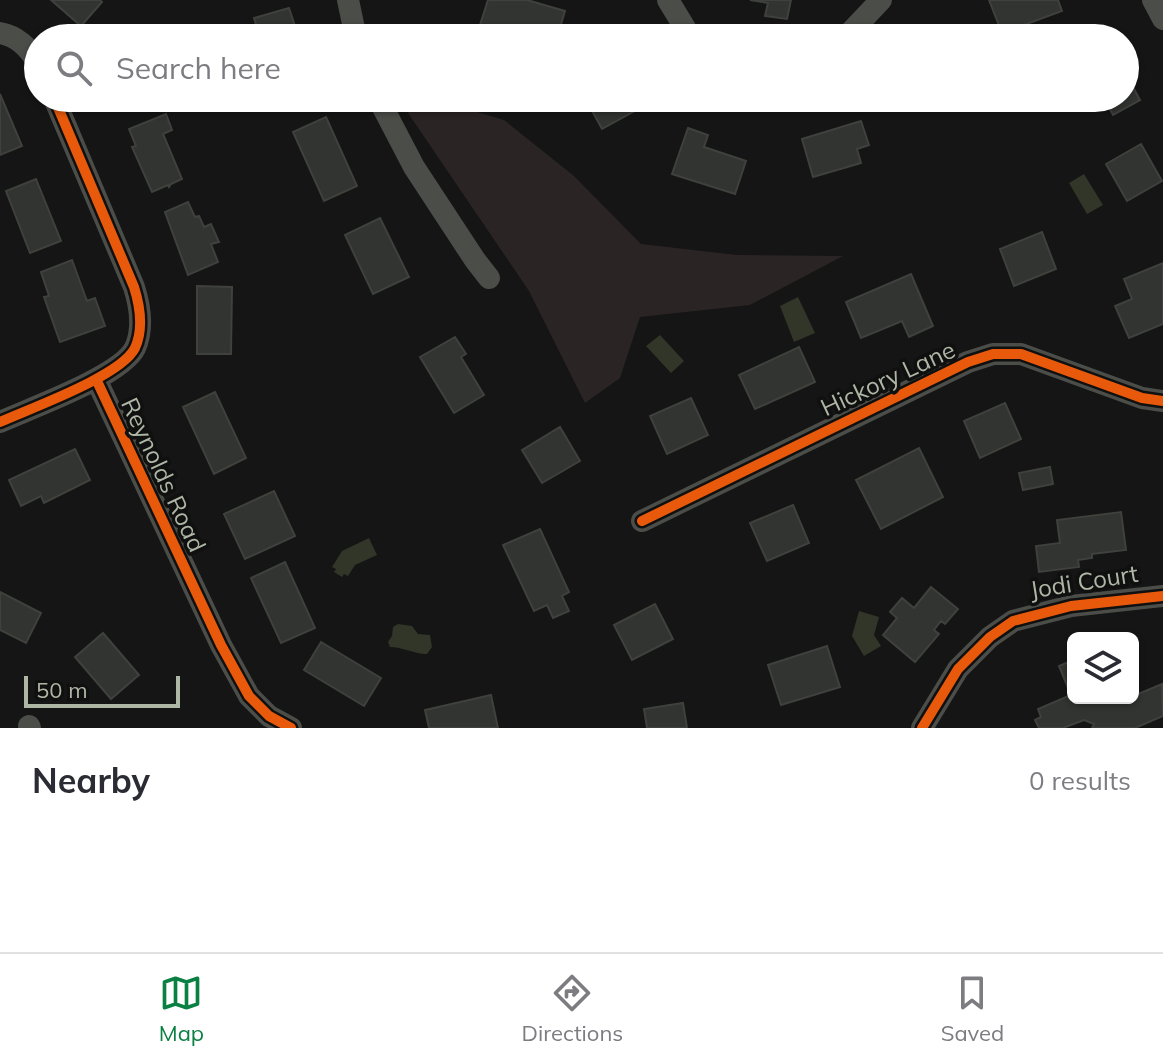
<!DOCTYPE html>
<html lang="en">
<head>
<meta charset="utf-8">
<style>
  :root { --surface:#fff; --page:#f2f2f3; --text:#2b2b33; --muted:#7c7c81; --line:#e1e1e2; --accent:#0b8043 }
  body { margin:0; font-family:Mulish,sans-serif; background:var(--page); color:var(--text) }
  .controls { position:absolute; right:24px; bottom:24px; display:grid; overflow:hidden; border-radius:12px; box-shadow:0 2px 6px #0004 }
  .controls button { width:72px; height:72px; display:grid; place-items:center; padding:0; border:0; border-bottom:2px solid var(--line); background:var(--surface); color:var(--text); font:40px sans-serif }
  .scale { position:absolute; left:24px; bottom:20px; width:156px; box-sizing:border-box; padding-left:8px; border:4px solid #aeb6a5; border-top:0; font-size:22px; line-height:28px; white-space:nowrap; color:#aeb6a5; -webkit-text-stroke:6px #0f100f; paint-order:stroke }
  .list { margin:0; padding:0; list-style:none }
  h2 { display:flex; justify-content:space-between; align-items:center; height:104px; margin:0; padding:0 32px; font-size:34px }
  h2 small { font-size:26px; font-weight:400; color:var(--muted) }
  .icon { flex:none; width:44px; height:44px; fill:none; stroke:currentColor; stroke-width:2; stroke-linecap:round; stroke-linejoin:round }
  .map { position:relative; flex:none; width:1163px; height:728px; overflow:hidden }
  .search { position:absolute; background:var(--surface); box-shadow:0 2px 6px #0004; left:24px; right:24px; top:24px; height:88px; display:flex; align-items:center; gap:20px; box-sizing:border-box; padding:0 28px; border-radius:44px; color:var(--muted); font-size:30px }
  .sheet { height:224px; background:var(--surface) }
  nav { display:flex; justify-content:space-around; align-items:center; box-sizing:border-box; height:112px; border-top:2px solid var(--line); background:var(--surface); font-size:22px; color:var(--muted) }
  nav a { display:grid; justify-items:center; gap:4px }
  nav .on { color:var(--accent) }
  .map>svg:first-child { display:block }
  .green { fill:#2b2424 }
  .water { fill:#323628 }
  .building { fill:#323431; stroke:#3f413d; stroke-width:2 }
  .lines { fill:none; stroke-linecap:round; stroke-linejoin:round }
  .minor { stroke:#4b4d49; stroke-width:22 }
  .cycleway-casing { stroke:#0f100f; stroke-width:15 }
  .cycleway { stroke:#e8590c; stroke-width:10 }
  .labels { text-anchor:middle; stroke-width:7; stroke-linejoin:round; paint-order:stroke }
  .street-label { font-size:24px; fill:#aeb6a5; stroke:#0f100f }
</style>
</head>
<body>
<div class="map">
<svg width="1163" height="728" viewBox="0 0 1163 728">
  <rect width="100%" height="100%" fill="#141514"/>
  <path class="green" d="M423,98H431L504,120L574,176L641,244L737,255L843,256L750,305L640,317L620,378L585,403L529,291L408,113Z"/>
  <path class="water" d="M1084,174L1103,205L1087,214L1069,183Z
    M798,297L815,333L794,342L780,306Z
    M660,335L684,361L671,373L646,346Z
    M369,538L377,555L355,565L348,576L344,574L342,577L334,572L336,569L332,567L342,551Z
    M859,611L879,617L874,635L881,646L864,656L852,636Z
    M398,624L412,626L418,634L430,635L432,647L427,654C418,655 402,647 390,647L388,642L392,636L393,627Z"/>
  <path class="building" d="M51,0H100L102,2L81,26Z
    M488,0H527L565,11L557,38H488L491,28L480,25Z
    M750,0H791L787,19L765,16L768,3Z
    M989,0H1058L1062,11L1002,33Z
    M289,8L299,38H260L254,18Z
    M1125,72L1140,100L1113,115L1104,98H1125Z
    M0,94L22,146L0,155Z
    M585,98H632L638,109L602,129Z
    M166,114L172,130L163,134L182,179L171,184L169,187L168,185L152,192L132,147L136,146L129,129Z
    M326,117L357,186L324,201L293,132Z
    M861,121L869,145L857,149L861,163L813,177L802,139Z
    M688,128L708,135L704,147L746,161L735,194L672,174Z
    M1141,144L1162,181L1127,201L1106,164Z
    M36,179L61,241L30,253L6,191Z
    M188,202L195,217L199,216L204,227L211,224L219,242L211,244L218,262L188,275L165,212Z
    M380,218L409,277L373,294L345,235Z
    M1042,232L1056,269L1014,286L1000,249Z
    M72,260L87,301L95,298L105,326L60,342L44,297L49,296L41,272Z
    M1163,263V324L1129,338L1115,306L1132,299L1124,279Z
    M911,274L933,326L909,337L902,321L861,338L846,302Z
    M197,286L232,287L231,354H197Z
    M455,337L466,354L461,357L484,395L454,413L420,357Z
    M799,347L815,382L755,409L739,375Z
    M215,392L246,458L214,474L183,407Z
    M691,398L708,435L667,454L650,416Z
    M1005,403L1021,439L980,458L964,421Z
    M560,427L580,461L542,483L522,450Z
    M919,448L943,497L881,529L856,480Z
    M75,449L90,480L44,503L41,496L21,506L9,480Z
    M1050,467L1053,484L1023,490L1019,473Z
    M274,491L295,536L245,559L224,514Z
    M793,505L809,543L767,561L750,523Z
    M1121,512L1126,550L1092,554V558L1078,560L1079,567L1039,572L1036,546L1060,543L1057,520Z
    M540,529L569,592L562,596L569,611L553,618L547,605L534,611L503,545Z
    M285,562L315,628L281,643L251,578Z
    M931,587L958,609L945,624L941,621L934,630L939,634L915,662L883,635L897,618L890,612L902,598L914,608Z
    M0,592L41,613L26,643L0,630Z
    M655,604L673,639L632,660L614,625Z
    M103,633L139,675L111,699L75,657Z
    M321,642L381,678L364,706L304,670Z
    M827,646L840,687L781,705L768,665Z
    M1073,660V698H1121L1119,702L1162,684L1163,716L1135,728H1092L1094,724L1084,720L1063,728H1039L1035,720L1041,717L1038,709L1071,695L1059,666Z
    M491,695L498,728H429L425,710Z
    M683,703L687,728H647L644,709Z"/>
  <g class="lines">
    <path class="minor" d="M348,0L356,38
      M668,0L691,38
      M1153,0L1163,19
      M0,33C18,36 28,48 38,62
      M845,38L881,0
      M378,98L414,167L475,260L489,278
      M96,379L221,645L249,696L269,716L291,728
      M0,422C31,408 121,376 135,348C144,328 140,306 134,287L54,98
      M642,521L968,362L993,354H1021L1142,398L1163,401
      M29,726L30,728
      M922,728L958,669L990,637L1013,621L1071,606L1163,596"/>
    <g class="cycleway-casing">
      <path id="cycleway" d="M96,379L221,645L249,696L269,716L291,728
        M0,422C31,408 121,376 135,348C144,328 140,306 134,287L54,98
        M642,521L968,362L993,354H1021L1142,398L1163,401
        M922,728L958,669L990,637L1013,621L1071,606L1163,596"/>
    </g>
    <use href="#cycleway" class="cycleway"/>
  </g>
  <g class="labels">
    <g class="street-label">
      <text transform="translate(888 379) rotate(-25)" y="8">Hickory Lane</text>
      <text transform="translate(163 475) rotate(65)" y="8">Reynolds Road</text>
      <text transform="translate(1084 582) rotate(-9)" y="8">Jodi Court</text>
    </g>
  </g>
</svg>
<div class="controls">
<button><svg class="icon" aria-label="layers" viewBox="0 0 24 24"><path d="M12 4l9 5-9 5-9-5zM3 14l9 5 9-5"/></svg></button>
</div>
<div class="scale">50 m</div>
<div class="search"><svg class="icon" aria-label="search" viewBox="0 0 24 24"><circle cx="10" cy="10" r="6"/><path d="M15 15l6 6"/></svg>Search here</div>
</div>
<section class="sheet">
<h2>Nearby<small>0 results</small></h2>
<ul class="list">
</ul>
</section>
<nav>
<a class="on"><svg class="icon" aria-label="map" viewBox="0 0 24 24"><path d="M3 6l6-2 6 2 6-2v14l-6 2-6-2-6 2zM9 4v14M15 6v14"/></svg>Map</a>
<a><svg class="icon" aria-label="directions" viewBox="0 0 24 24"><path d="M12 3l9 9-9 9-9-9zM9 14v-3h6M13 9l2 2-2 2"/></svg>Directions</a>
<a><svg class="icon" aria-label="saved" viewBox="0 0 24 24"><path d="M7 4h10v16l-5-4-5 4z"/></svg>Saved</a>
</nav>
</body>
</html>
